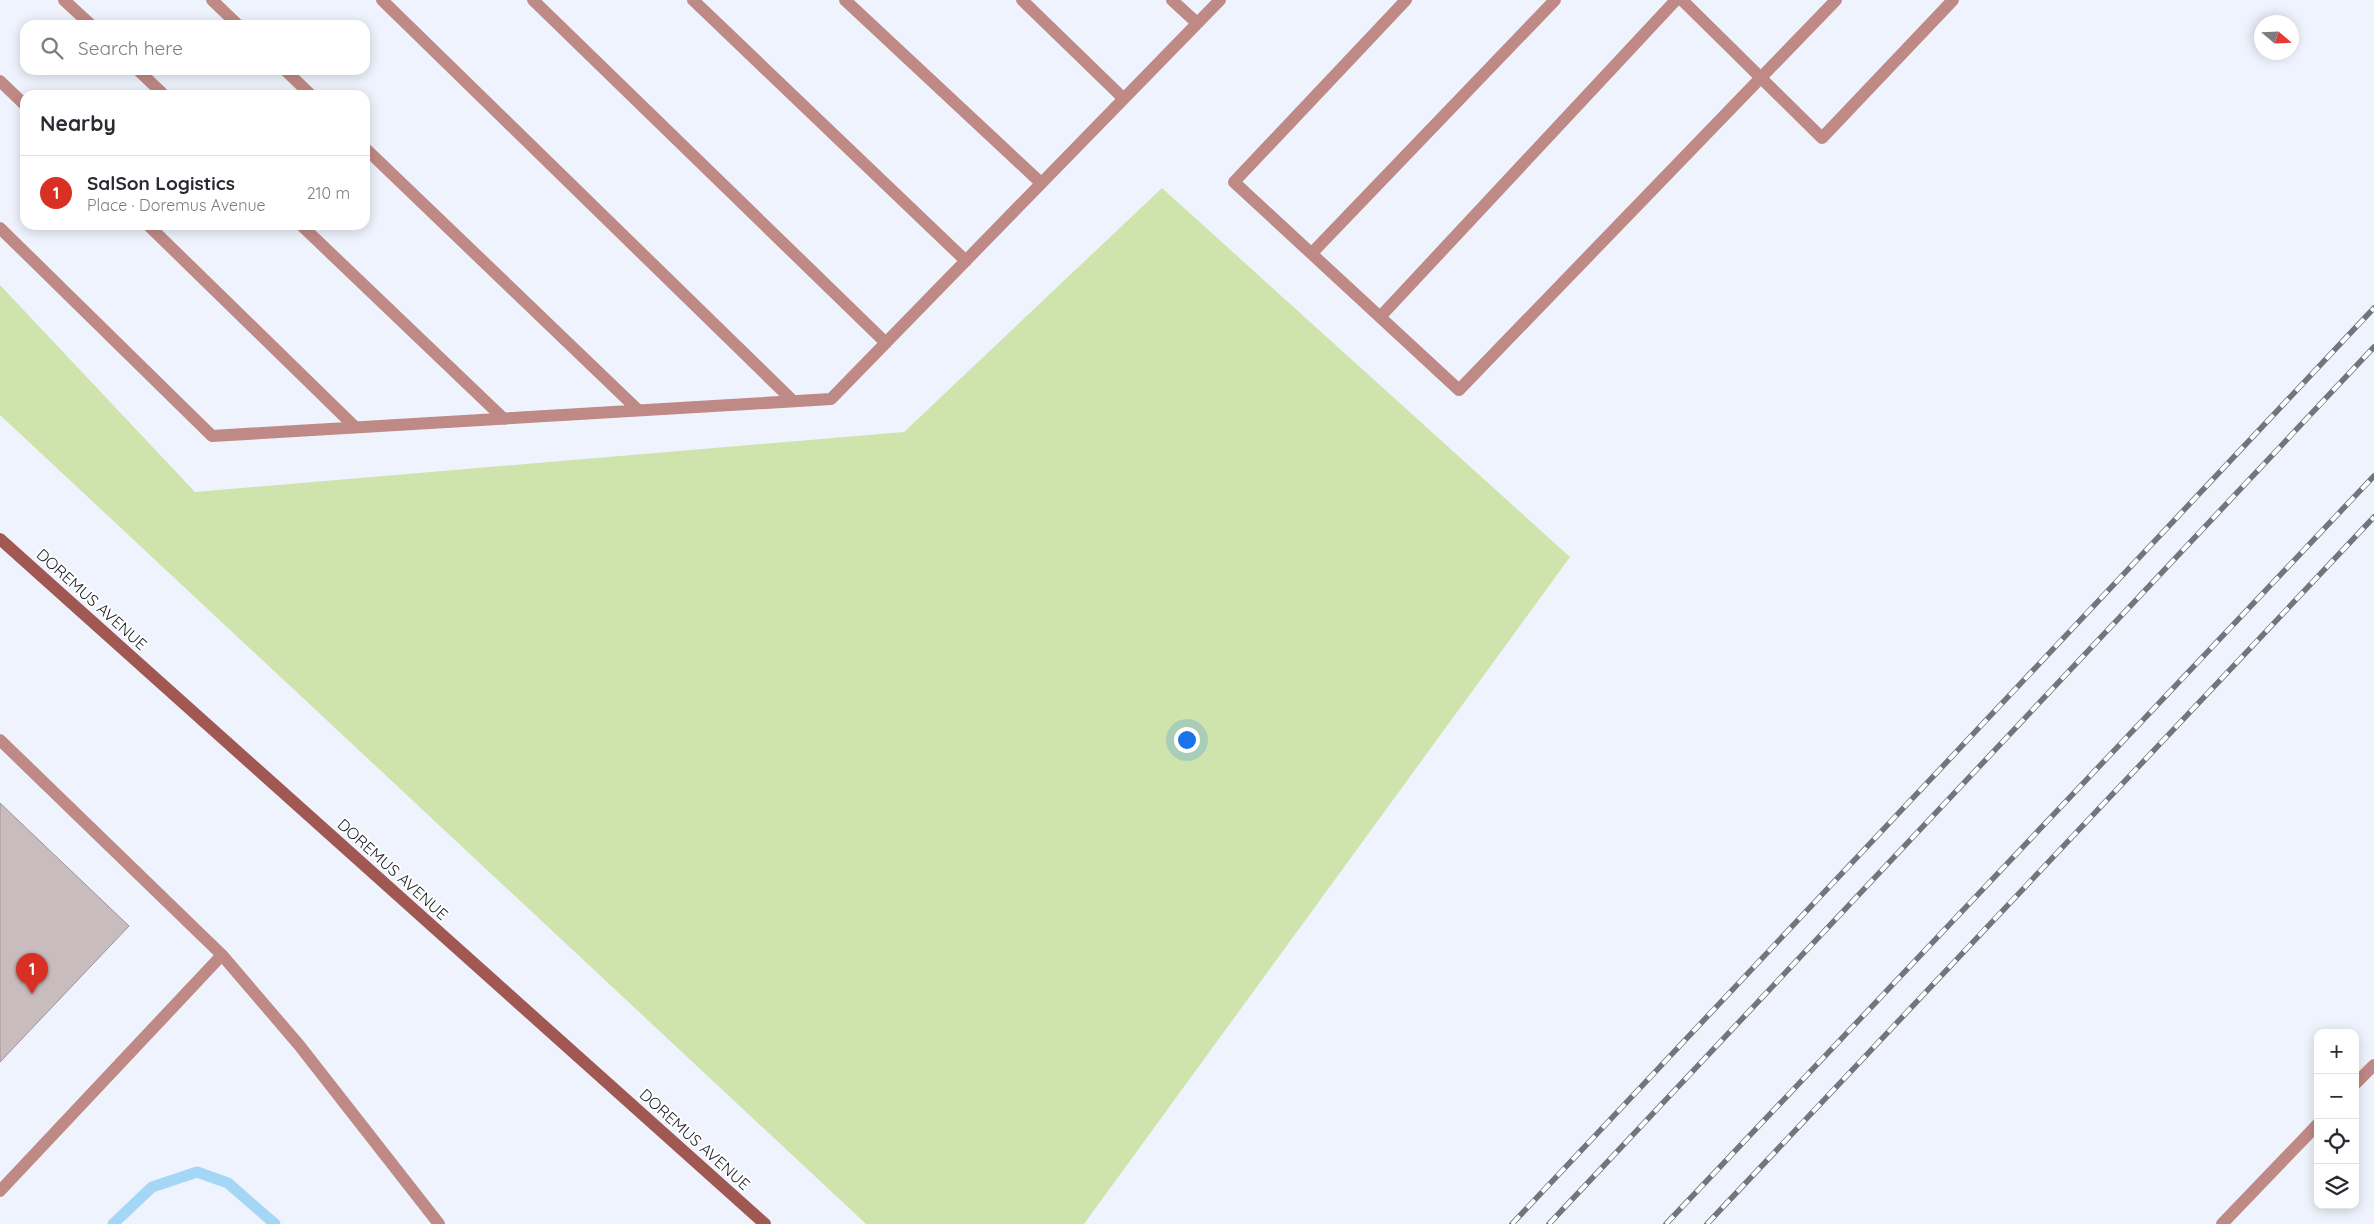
<!DOCTYPE html>
<html lang="en">
<head>
<meta charset="utf-8">
<style>
  :root { --surface:#fff; --page:#f7f7f7; --text:#2b2b33; --muted:#7c7c81; --line:#e1e1e2; --accent:#d93025 }
  body { margin:0; font-family:Quicksand,sans-serif; background:var(--page); color:var(--text) }
  .controls { position:absolute; right:15px; bottom:15px; display:grid; overflow:hidden; border-radius:10px; box-shadow:0 2px 12px #0003 }
  .controls button { width:45px; height:45px; display:grid; place-items:center; padding:0; border:0; border-bottom:1px solid var(--line); background:var(--surface); color:var(--text); font:25px sans-serif }
  .compass { position:absolute; left:2254px; top:15px; width:45px; height:45px; border-radius:50%; background:var(--surface); box-shadow:0 2px 12px #0003; rotate:109deg }
  .you { position:absolute; left:1186px; top:739px; width:18px; height:18px; margin:-12px; border:4px solid #fff; border-radius:50%; background:#1a73e8; box-shadow:0 0 0 8px #1a73e833 }
  .badge { display:grid; place-items:center; width:32px; height:32px; border-radius:50%; background:var(--accent); color:#fff; font-size:16px; font-weight:700 }
  .pin { position:absolute; translate:-50% -41px; filter:drop-shadow(0 1px 2px #0008) }
  .pin::after { content:''; position:absolute; top:26px; width:18px; height:15px; background:inherit; clip-path:polygon(0 0,100% 0,50% 100%) }
  .list { margin:0; padding:0; list-style:none }
  h2 { display:flex; justify-content:space-between; align-items:center; height:65px; margin:0; padding:0 20px; font-size:21px }
  h2 small { font-size:16px; font-weight:400; color:var(--muted) }
  .list li { display:grid; grid-template-columns:32px 1fr auto; gap:15px; align-items:center; box-sizing:border-box; height:75px; padding:0 20px; border-top:1px solid var(--line) }
  .list b { display:block; font-size:19px; white-space:nowrap }
  .list p { margin:0; font-size:16px; white-space:nowrap; color:var(--muted) }
  .list em { font-size:16px; font-style:normal; color:var(--muted) }
  .icon { flex:none; width:28px; height:28px; fill:none; stroke:currentColor; stroke-width:2; stroke-linecap:round; stroke-linejoin:round }
  .map { position:relative; flex:none; width:2374px; height:1224px; overflow:hidden }
  .search { position:absolute; background:var(--surface); box-shadow:0 2px 12px #0003; left:20px; top:20px; width:350px; height:55px; display:flex; align-items:center; gap:12px; box-sizing:border-box; padding:0 18px; border-radius:15px; color:var(--muted); font-size:19px }
  .panel { position:absolute; background:var(--surface); box-shadow:0 2px 12px #0003; left:20px; top:90px; width:350px; height:140px; border-radius:15px }
  .map>svg:first-child { display:block }
  .green { fill:#cfe4ad }
  .lines { fill:none; stroke-linecap:round; stroke-linejoin:round }
  .stream { stroke:#a4d6f6; stroke-width:11 }
  .building { fill:#c8bcbf; stroke:#9f9396 }
  .service { stroke:#bf8a85; stroke-width:12 }
  .secondary { stroke:#a15752; stroke-width:12 }
  .rail-casing { stroke:#72757b; stroke-width:5.5 }
  .rail { stroke:#fff; stroke-width:4; stroke-dasharray:11; stroke-linecap:butt }
  .labels { text-anchor:middle; stroke-width:4; stroke-linejoin:round; paint-order:stroke }
  .street-label { font-size:16px; fill:#1f2024; stroke:#fff }
</style>
</head>
<body>
<div class="map">
<svg width="2374" height="1224" viewBox="0 0 2374 1224">
  <rect width="100%" height="100%" fill="#eff3fd"/>
  <path class="green" d="M1162,188L1570,557L1084,1224H866L0,415V285L195,492L904,432Z"/>
  <g class="lines">
    <path class="stream" d="M113,1224L152,1187L197,1172L228,1183L275,1224"/>
  </g>
  <path class="building" d="M0,803L129,926L0,1062Z"/>
  <g class="lines">
    <path class="service" d="M64,0L91,25
      M212,0L238,25
      M382,0L793,401
      M533,0L886,343
      M693,0L966,261
      M845,0L1041,183
      M1022,0L1123,98
      M1172,0L1197,23
      M1406,0L1234,182L1459,390L1836,0
      M1682,0L1822,138L1953,0
      M138,70L164,95
      M285,70L311,95
      M0,81L25,105
      M365,148L638,410
      M148,225L355,427
      M301,225L504,419
      M0,228L212,436L831,399L1220,0
      M1312,253L1555,0
      M1380,317L1676,0
      M0,740L222,955L0,1191
      M222,955L299,1045L439,1224
      M2355,1084L2374,1065
      M2222,1224L2318,1124"/>
    <path class="secondary" d="M0,539L765,1224"/>
    <g class="rail-casing">
      <path id="rail" d="M1512,1224L2374,308
        M1549,1224L2374,347
        M1666,1224L2374,476
        M1707,1224L2374,517"/>
    </g>
    <use href="#rail" class="rail"/>
  </g>
  <g class="labels">
    <g class="street-label">
      <text transform="translate(92 599) rotate(42)" y="6">DOREMUS AVENUE</text>
      <text transform="translate(393 869) rotate(42)" y="6">DOREMUS AVENUE</text>
      <text transform="translate(695 1139) rotate(42)" y="6">DOREMUS AVENUE</text>
    </g>
  </g>
</svg>
<div class="controls">
<button>+</button>
<button>−</button>
<button><svg class="icon" aria-label="locate" viewBox="0 0 24 24"><circle cx="12" cy="12" r="6"/><path d="M12 2v4M12 18v4M2 12h4M18 12h4"/></svg></button>
<button><svg class="icon" aria-label="layers" viewBox="0 0 24 24"><path d="M12 4l9 5-9 5-9-5zM3 14l9 5 9-5"/></svg></button>
</div>
<svg class="compass" viewBox="-18 -18 36 36"><path d="M0-13l5 13h-10z" fill="#e53935"/><path d="M0 13l5-13h-10z" fill="#7c7c81"/></svg>
<div class="you"></div>
<div class="pin badge" style="left:32px;top:994px">1</div>
<div class="search"><svg class="icon" aria-label="search" viewBox="0 0 24 24"><circle cx="10" cy="10" r="6"/><path d="M15 15l6 6"/></svg>Search here</div>
<section class="panel">
<h2>Nearby<small></small></h2>
<ul class="list">
<li><span class="badge">1</span><div><b>SalSon Logistics</b><p>Place · Doremus Avenue</p></div><em>210 m</em></li>
</ul>
</section>
</div>
</body>
</html>
